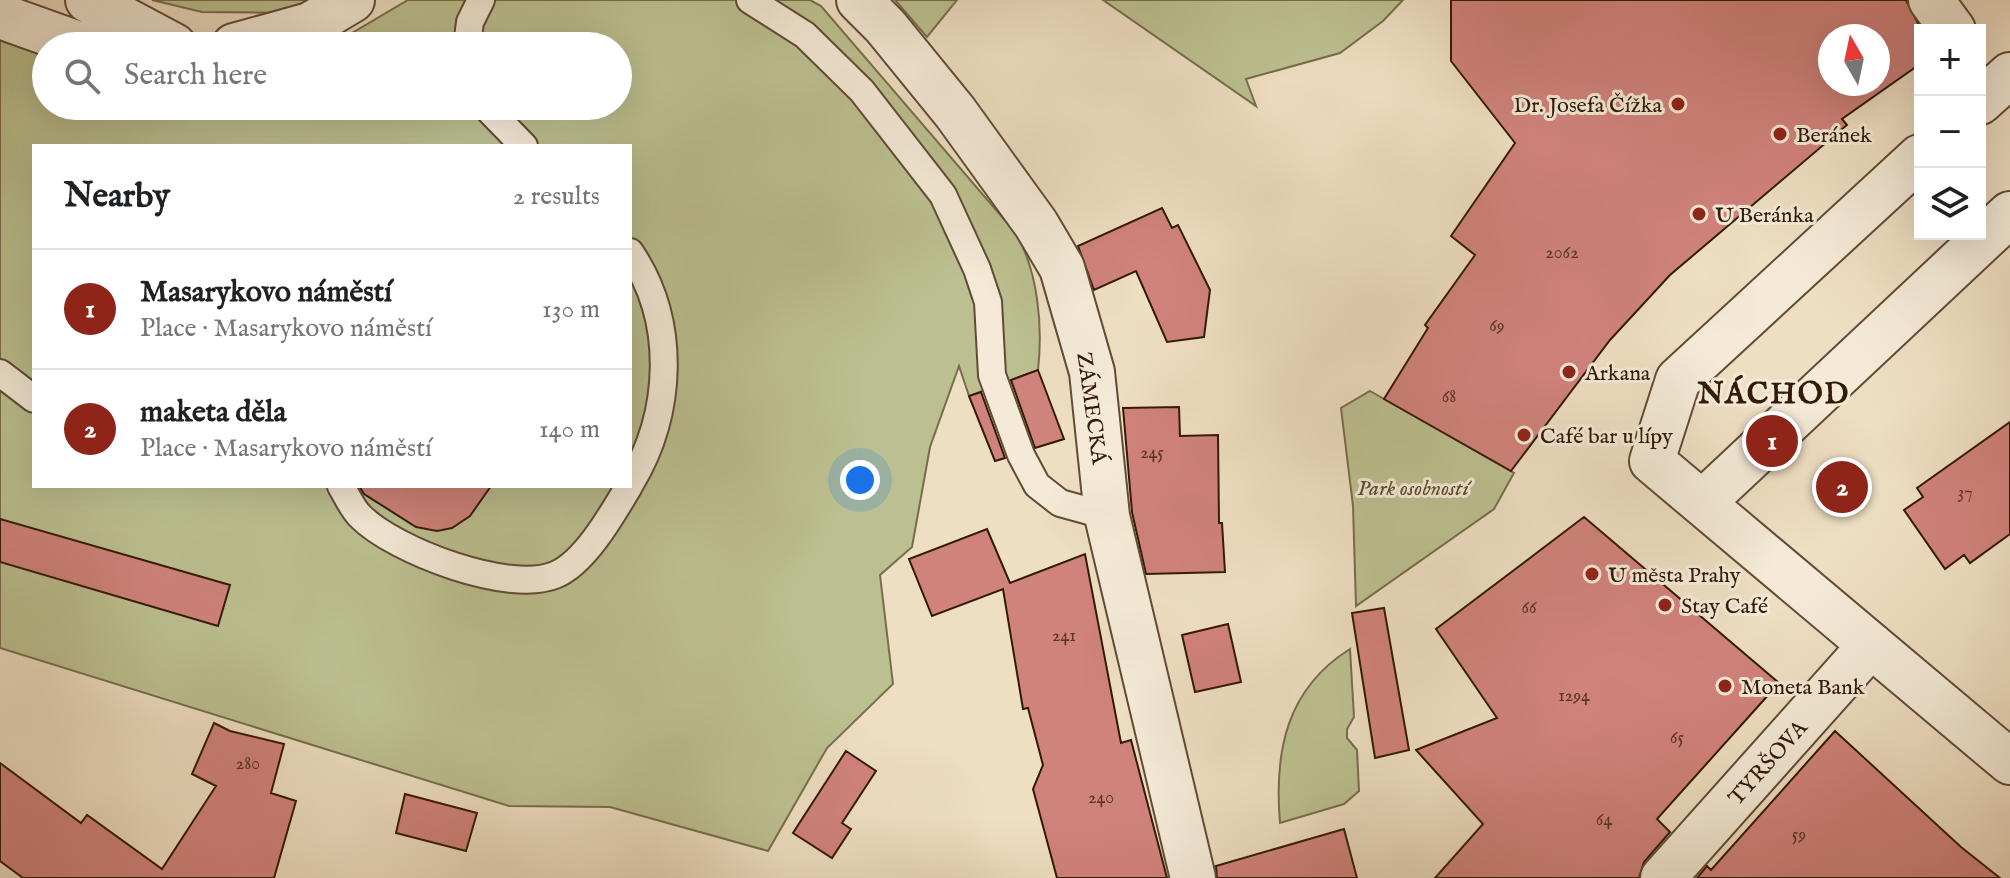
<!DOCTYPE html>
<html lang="en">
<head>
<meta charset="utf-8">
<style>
  :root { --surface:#fff; --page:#f6f6f6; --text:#202124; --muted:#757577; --line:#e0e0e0; --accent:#8f2418 }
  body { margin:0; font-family:"IM FELL English",serif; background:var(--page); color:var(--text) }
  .controls { position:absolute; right:24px; top:24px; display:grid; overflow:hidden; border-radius:0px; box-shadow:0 8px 32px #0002 }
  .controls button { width:72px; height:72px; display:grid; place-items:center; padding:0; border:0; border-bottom:2px solid var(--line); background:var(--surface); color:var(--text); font:40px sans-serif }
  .compass { position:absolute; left:1818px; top:24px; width:72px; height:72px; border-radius:50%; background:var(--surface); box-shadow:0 8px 32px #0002; rotate:351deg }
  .you { position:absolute; left:860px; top:480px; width:28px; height:28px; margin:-20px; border:6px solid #fff; border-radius:50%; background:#1a73e8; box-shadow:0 0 0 12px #1a73e833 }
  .badge { display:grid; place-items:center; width:52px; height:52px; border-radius:50%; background:var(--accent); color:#fff; font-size:26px; font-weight:700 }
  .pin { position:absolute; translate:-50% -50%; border:4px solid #fff; box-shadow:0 2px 8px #0006 }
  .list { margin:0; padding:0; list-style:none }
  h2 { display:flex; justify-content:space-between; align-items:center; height:104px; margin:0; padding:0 32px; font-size:34px }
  h2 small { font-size:26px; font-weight:400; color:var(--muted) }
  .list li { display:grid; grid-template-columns:52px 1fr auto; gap:24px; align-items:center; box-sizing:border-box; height:120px; padding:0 32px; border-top:2px solid var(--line) }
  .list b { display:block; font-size:30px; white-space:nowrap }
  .list p { margin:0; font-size:26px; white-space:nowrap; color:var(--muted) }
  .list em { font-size:26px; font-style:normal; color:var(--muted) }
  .icon { flex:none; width:44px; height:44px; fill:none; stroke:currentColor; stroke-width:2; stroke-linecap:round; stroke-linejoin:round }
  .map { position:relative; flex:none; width:2010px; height:878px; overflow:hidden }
  .search { position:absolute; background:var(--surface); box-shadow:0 8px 32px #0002; left:32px; top:32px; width:600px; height:88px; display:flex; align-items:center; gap:20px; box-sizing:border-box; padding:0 28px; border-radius:44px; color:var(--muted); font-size:30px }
  .panel { position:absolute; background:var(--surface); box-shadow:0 8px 32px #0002; left:32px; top:144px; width:600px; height:344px; border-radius:0px }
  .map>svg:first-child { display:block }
  .green { fill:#bcc090; stroke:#776d4c; stroke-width:2; fill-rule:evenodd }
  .building { fill:#d0827c; stroke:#321a07; stroke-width:2; fill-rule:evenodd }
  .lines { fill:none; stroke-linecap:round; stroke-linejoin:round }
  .service-casing { stroke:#614b36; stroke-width:30 }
  .minor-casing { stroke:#614b36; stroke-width:48 }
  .service { stroke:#f4ead7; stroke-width:26 }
  .minor { stroke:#f4ead7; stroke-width:44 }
  .poi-dot { fill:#8f2418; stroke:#f4ead7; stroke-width:3 }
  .labels { text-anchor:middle; stroke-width:6; stroke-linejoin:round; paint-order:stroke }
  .number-label { font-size:18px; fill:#5a3424 }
  .poi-label { font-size:22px; fill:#321a07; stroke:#f4ead7; text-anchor:start }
  .street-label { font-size:22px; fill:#321a07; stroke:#f4ead7 }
  .park-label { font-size:22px; font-style:italic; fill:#5b4c30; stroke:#f4ead7 }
  .district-label { font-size:30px; font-weight:bold; letter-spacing:2px; fill:#321a07; stroke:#f4ead7 }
</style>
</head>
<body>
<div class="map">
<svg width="2010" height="878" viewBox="0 0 2010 878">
  <rect width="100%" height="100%" fill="#eedec2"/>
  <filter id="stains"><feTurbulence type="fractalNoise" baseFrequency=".0025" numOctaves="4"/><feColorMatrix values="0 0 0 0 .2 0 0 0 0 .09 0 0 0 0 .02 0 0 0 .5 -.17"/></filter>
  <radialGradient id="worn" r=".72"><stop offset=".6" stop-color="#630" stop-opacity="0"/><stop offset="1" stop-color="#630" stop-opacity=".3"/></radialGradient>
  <path class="green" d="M152,0H316L295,13L202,12Z
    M408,0H810L821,6L1015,232C1038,270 1043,326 1038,370L969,396L959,366L930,447L912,547L880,575L893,684L827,748L768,851L610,807L509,806L0,648V37L46,51V106H618V46H330ZM34,146H630V486H34Z
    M895,0H957L927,37Z
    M1103,0H1403L1383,21L1340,53L1246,79L1256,106Z
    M1370,391L1514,473L1494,509L1356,606L1353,506L1341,408Z
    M1350,649L1354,717L1347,729V738L1357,750L1359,791L1344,804L1280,823C1274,752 1286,689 1350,649Z"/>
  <path class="building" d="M1451,0H1906L1920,27V64L1842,119L1847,125L1670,275L1610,340L1511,471L1384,399L1428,328L1425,325L1475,255L1451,236L1515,143L1451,61ZM1830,36H1878V84H1830Z
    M1162,208L1172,228L1178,225L1210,290L1204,337L1167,342L1136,271L1094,290L1078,246Z
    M1038,370L1064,439L1035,448L1011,380Z
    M981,392L1005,458L995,461L969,396Z
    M1179,407L1180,436L1218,435L1219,523H1222L1225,572L1146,574L1132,512L1123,408Z
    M2010,422V534L1970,563L1964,555L1945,569L1904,510L1923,497L1917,488Z
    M359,486H491L470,516L452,528L437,531L416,527L364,494Z
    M1584,517L1779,683L1657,819L1670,832L1644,862L1639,878H1435L1483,824L1416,750L1497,718L1436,629Z
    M0,519L230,585L218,626L0,562Z
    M987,529L1010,583L1085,554L1121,743L1131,740L1167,878H1057L1033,789L1043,765L1028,708L1023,709L1003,589L932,616L909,559Z
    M1384,608L1409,750L1375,758L1352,613Z
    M1228,624L1241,682L1195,692L1182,635Z
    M214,723L230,731L284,744L271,793L296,801L274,878H23L0,861V763L81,823L87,815L162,869L216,786L192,774Z
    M1835,731L1961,847L2000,878H1697L1707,866L1711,870Z
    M846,751L876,771L842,823L851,829L832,858L793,833Z
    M405,794L477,813L466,851L396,833Z
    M1344,829L1357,878H1217L1216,866Z"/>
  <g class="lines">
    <g class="service-casing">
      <path id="service" d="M750,0L805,35L862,91L943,195L977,269L988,302L992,375L1021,455L1037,485L1060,503L1107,516
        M467,46L470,22L481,0
        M485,106L524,146
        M630,252C677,321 673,413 630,484
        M0,373L34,399
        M341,486C347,496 353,510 361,517C395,551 509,594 555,575C585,563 613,513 629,486"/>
    </g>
    <g class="minor-casing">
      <path id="minor" d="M88,0L174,46
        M859,0L885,26L955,112L1036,224L1062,268L1092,372L1107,516L1193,878
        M1931,0L1953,30
        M0,16L84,46
        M234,46L310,25L352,0
        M1980,102L2010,75
        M1920,157L1678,380L1652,461L2010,762
        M1702,503L2010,214
        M1663,878L1871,645"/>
    </g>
    <use href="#service" class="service"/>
    <use href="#minor" class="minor"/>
  </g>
  <g class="poi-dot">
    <circle cx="1678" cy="104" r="8"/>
    <circle cx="1780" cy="134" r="8"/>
    <circle cx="1699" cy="214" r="8"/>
    <circle cx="1569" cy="372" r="8"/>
    <circle cx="1524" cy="435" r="8"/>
    <circle cx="1592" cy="574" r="8"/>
    <circle cx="1665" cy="605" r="8"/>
    <circle cx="1725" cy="686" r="8"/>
  </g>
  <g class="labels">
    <g class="number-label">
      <text x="1562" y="258">2062</text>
      <text x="1497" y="331">69</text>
      <text x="1449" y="402">68</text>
      <text x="1152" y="458">245</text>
      <text x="1965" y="498">37</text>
      <text x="1529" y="613">66</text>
      <text x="1064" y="641">241</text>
      <text x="1574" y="701">1294</text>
      <text x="1677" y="743">65</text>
      <text x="248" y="769">280</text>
      <text x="1101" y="803">240</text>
      <text x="1604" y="825">64</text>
      <text x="1799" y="840">59</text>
    </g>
    <g class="poi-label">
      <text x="1662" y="112" text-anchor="end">Dr. Josefa Čížka</text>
      <text x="1796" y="142">Beránek</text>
      <text x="1715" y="222">U Beránka</text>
      <text x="1585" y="380">Arkana</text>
      <text x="1540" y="443">Café bar u lípy</text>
      <text x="1608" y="582">U města Prahy</text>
      <text x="1681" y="613">Stay Café</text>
      <text x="1741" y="694">Moneta Bank</text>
    </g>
    <g class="street-label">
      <text transform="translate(1093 408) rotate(82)" y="8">ZÁMECKÁ</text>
      <text transform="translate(1767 762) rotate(-48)" y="8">TYRŠOVA</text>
    </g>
    <g class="park-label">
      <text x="1413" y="495">Park osobností</text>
    </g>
    <g class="district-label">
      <text x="1774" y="403">NÁCHOD</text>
    </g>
  </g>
  <rect width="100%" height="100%" filter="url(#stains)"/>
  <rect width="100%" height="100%" fill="url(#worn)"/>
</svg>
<div class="controls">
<button>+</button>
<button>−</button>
<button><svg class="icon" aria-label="layers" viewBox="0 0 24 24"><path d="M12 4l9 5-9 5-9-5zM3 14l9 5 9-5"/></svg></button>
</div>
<svg class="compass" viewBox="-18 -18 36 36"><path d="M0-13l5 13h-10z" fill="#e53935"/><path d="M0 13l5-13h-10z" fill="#757577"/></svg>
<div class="you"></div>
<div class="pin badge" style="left:1772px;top:441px">1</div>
<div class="pin badge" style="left:1842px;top:487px">2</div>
<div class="search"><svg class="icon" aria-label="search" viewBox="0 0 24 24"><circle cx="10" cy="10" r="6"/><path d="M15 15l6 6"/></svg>Search here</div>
<section class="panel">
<h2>Nearby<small>2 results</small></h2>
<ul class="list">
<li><span class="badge">1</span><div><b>Masarykovo náměstí</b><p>Place · Masarykovo náměstí</p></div><em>130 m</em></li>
<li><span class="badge">2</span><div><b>maketa děla</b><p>Place · Masarykovo náměstí</p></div><em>140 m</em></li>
</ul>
</section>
</div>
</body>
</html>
